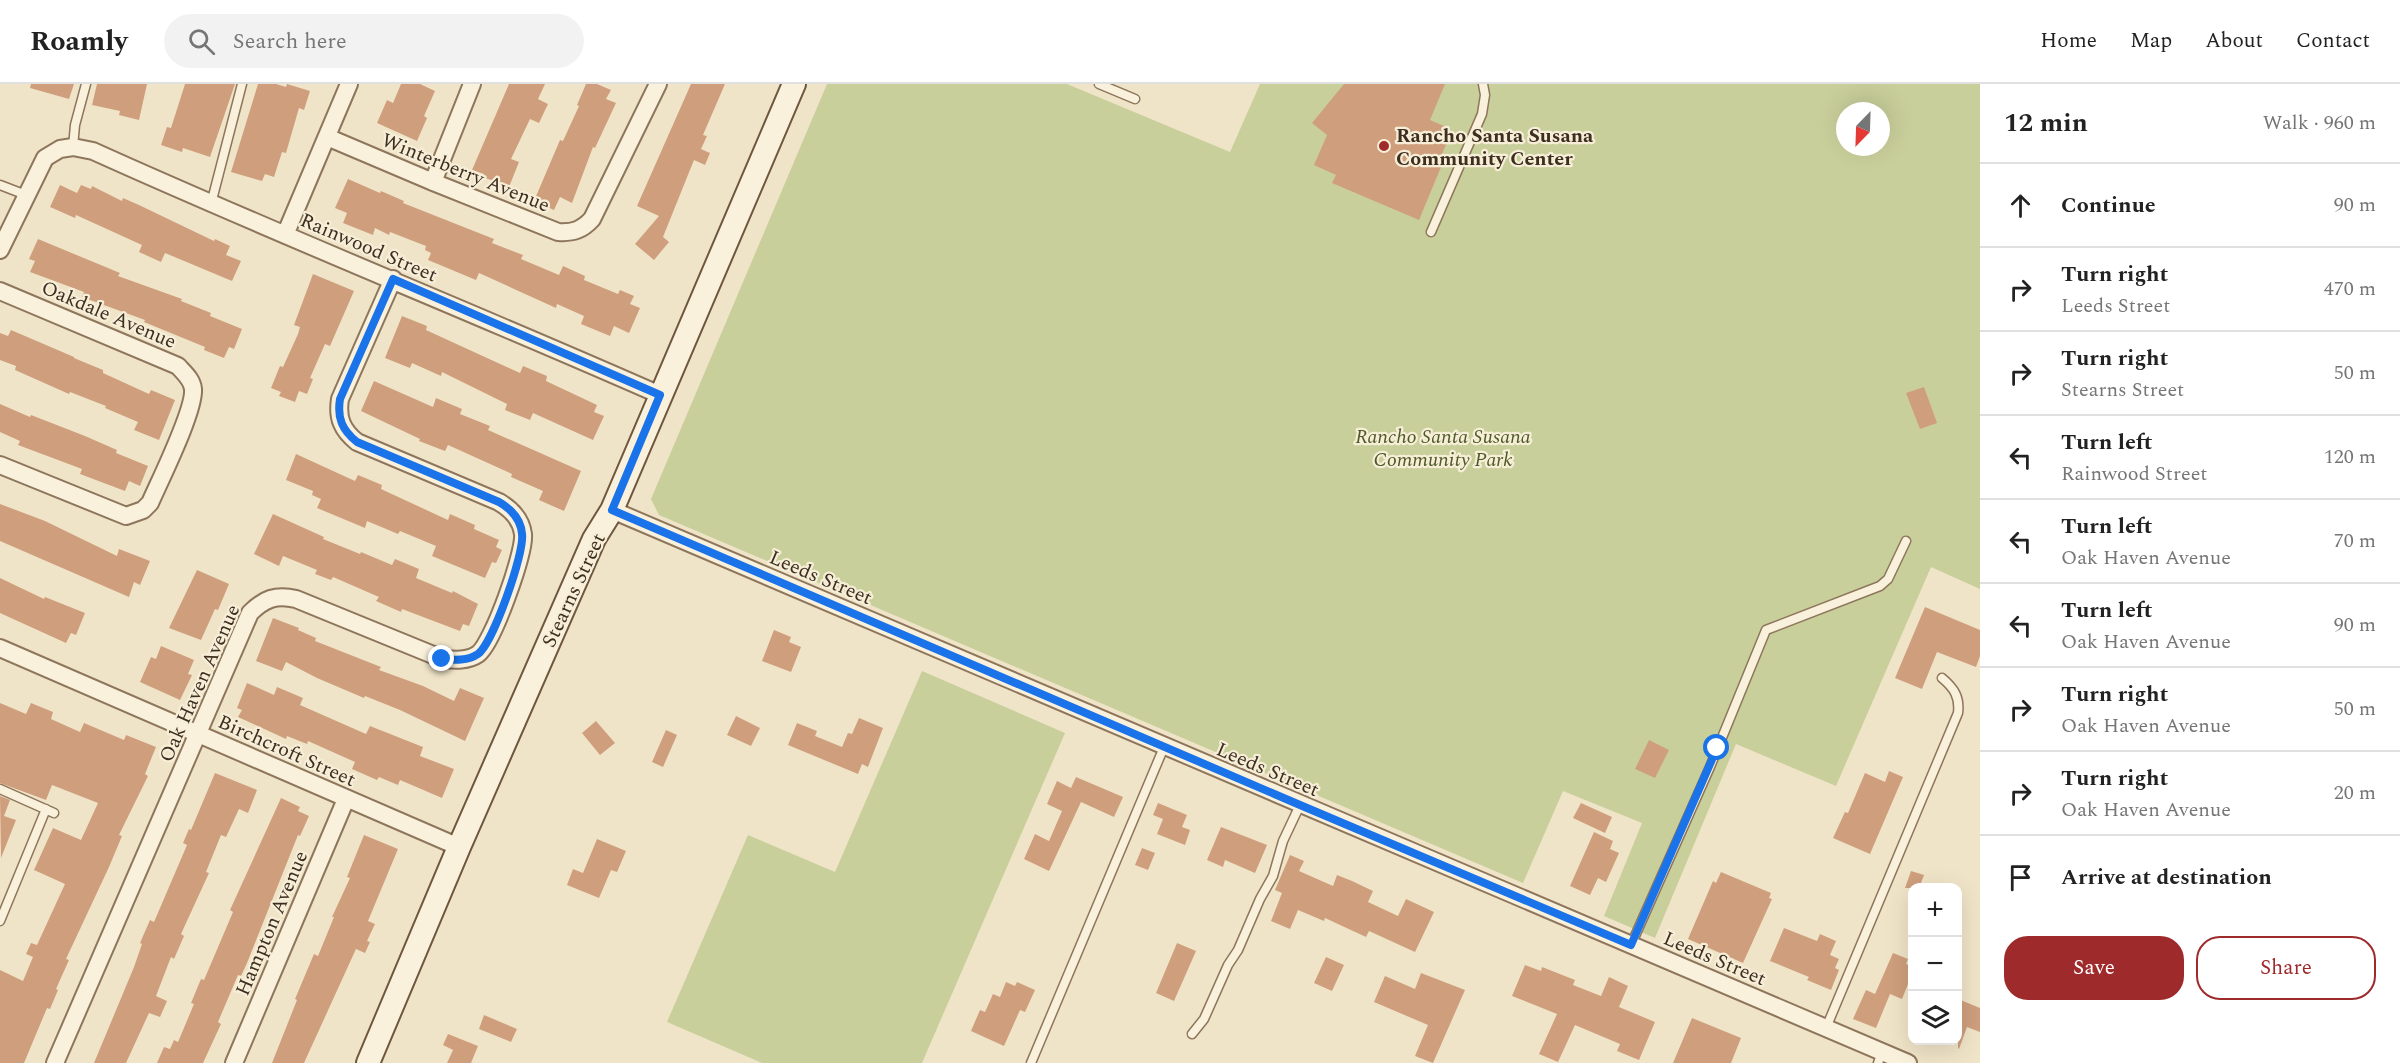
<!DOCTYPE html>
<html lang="en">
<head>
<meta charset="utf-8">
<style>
  :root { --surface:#fff; --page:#f2f2f2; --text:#222; --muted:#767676; --line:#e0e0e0; --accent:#9e2a2b }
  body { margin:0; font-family:Spectral,serif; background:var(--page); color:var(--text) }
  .controls { position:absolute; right:18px; bottom:18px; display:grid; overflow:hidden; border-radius:12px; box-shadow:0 6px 24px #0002 }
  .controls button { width:54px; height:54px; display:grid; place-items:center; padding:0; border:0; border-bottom:2px solid var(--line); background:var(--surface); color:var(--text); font:30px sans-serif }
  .compass { position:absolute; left:1836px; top:18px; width:54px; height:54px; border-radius:50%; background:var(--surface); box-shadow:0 6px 24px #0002; rotate:203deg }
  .stop { position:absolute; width:18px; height:18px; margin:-14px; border:4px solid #1a73e8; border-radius:50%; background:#fff }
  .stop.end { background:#1a73e8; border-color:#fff; box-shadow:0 2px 6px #0008 }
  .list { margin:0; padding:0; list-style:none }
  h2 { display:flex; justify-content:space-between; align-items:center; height:78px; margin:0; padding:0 24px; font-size:26px }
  h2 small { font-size:20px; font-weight:400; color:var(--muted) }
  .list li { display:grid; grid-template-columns:39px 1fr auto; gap:18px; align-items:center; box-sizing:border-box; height:84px; padding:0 24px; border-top:2px solid var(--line) }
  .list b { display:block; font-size:22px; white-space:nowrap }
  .list p { margin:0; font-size:20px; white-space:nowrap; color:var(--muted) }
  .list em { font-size:20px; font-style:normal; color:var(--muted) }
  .actions { display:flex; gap:12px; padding:18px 24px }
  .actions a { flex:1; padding:14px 0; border:2px solid var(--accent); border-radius:24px; text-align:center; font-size:21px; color:var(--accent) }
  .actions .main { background:var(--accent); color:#fff }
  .icon { flex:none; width:33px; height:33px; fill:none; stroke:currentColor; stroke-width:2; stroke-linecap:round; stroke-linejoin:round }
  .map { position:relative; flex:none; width:1980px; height:979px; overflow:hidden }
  header { display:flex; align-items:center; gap:36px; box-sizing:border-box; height:84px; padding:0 30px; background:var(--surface); border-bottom:2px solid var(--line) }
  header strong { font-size:28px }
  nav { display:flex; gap:33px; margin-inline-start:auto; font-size:21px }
  .search { width:420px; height:54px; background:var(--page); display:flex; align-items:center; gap:15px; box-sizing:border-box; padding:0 21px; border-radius:33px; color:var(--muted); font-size:22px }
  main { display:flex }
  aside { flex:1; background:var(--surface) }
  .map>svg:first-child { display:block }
  .green { fill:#c9cf9b; fill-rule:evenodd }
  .building { fill:#cf9f7d }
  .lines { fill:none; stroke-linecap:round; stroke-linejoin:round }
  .service-casing { stroke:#8d765c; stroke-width:11 }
  .minor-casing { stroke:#8d765c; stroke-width:20 }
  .secondary-casing { stroke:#6f573f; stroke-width:26 }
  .service { stroke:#faf1dc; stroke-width:8 }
  .minor { stroke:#faf1dc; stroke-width:16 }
  .secondary { stroke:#faf1dc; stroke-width:22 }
  .route { stroke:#1a73e8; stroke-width:8 }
  .poi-dot { fill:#9e2a2b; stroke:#f7eed8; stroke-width:2 }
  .labels { text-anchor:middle; stroke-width:4.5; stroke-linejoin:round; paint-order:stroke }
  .poi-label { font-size:20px; font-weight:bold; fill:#3d2e20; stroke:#f7eed8; text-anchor:start }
  .street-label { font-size:20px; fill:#3d2e20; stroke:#f7eed8 }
  .park-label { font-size:20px; font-style:italic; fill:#4d5a26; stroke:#f7eed8 }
</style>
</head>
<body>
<header>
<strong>Roamly</strong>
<div class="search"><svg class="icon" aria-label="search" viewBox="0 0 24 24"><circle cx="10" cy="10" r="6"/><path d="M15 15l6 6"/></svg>Search here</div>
<nav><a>Home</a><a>Map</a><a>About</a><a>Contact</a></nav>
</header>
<main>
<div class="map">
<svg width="1980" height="979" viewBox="0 0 1980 979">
  <rect width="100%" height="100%" fill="#f0e4c8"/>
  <path class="green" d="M827,0H1067L1230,68L1260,0H1980V505L1931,483L1836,702L1736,660L1655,854L1604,832L1642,739L1563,707L1523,799L659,431L651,415ZM1845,27H1881V63H1845Z
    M922,587L1065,649L922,979H762L667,938L748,751L835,788Z"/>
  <path class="building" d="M31,0H74L69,15L30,4Z
    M97,0H147L139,36L119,31L120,27L92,21Z
    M185,0H235L210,73L183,64L182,68L161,61L167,43L171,44Z
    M258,0H276L286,3L287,0L310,7L304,26L299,24L286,69L282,68L274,93L265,90L262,97L231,88Z
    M401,0H420L435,7L424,32L427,34L417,57L377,39L387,16L393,19Z
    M509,0H545L538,15L548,20L539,39L530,35L511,75L519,78L509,103L483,93L484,90L472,86Z
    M586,0H597L611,6L606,15L616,19L595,64L593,63L572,119L560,113L554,126L534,117L560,56L563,57L579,22L577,21Z
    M691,0H725L703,51L707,52L701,65L710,69L705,81L694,76L663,153L669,158L654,176L635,160L659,132L637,122Z
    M1344,0H1445L1430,36L1444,42L1441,50L1449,54L1442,70L1446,71L1419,136L1332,99L1336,91L1314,81L1327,51L1312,39Z
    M348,95L380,109L381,107L404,117L403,119L494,155L492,159L523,171L521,175L559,191L563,182L585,192L584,196L618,210L620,206L634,212L630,220L640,224L629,249L614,242L610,252L581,240L584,232L557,220L556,224L479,189L476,196L428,176L431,169L425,166L426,162L390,148L389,151L375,144L373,151L343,139L347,129L335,124Z
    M60,101L77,109L81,101L91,105L92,102L122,117L123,114L139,121L214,157L215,155L230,162L226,171L241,177L232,197L165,169L161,178L139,168L142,161L76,131L75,134L50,123Z
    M38,155L120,189L118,192L182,215L181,217L211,229L210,232L242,245L234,265L229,263L224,274L204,266L205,263L144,238L145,236L82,213L84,208L30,188L35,177L29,175Z
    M313,190L354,207L330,262L325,260L310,294L313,295L307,310L299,307L295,318L279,312L281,308L271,304L280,282L283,283L298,250L300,243L294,241Z
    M402,232L427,242L426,246L520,289L523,282L547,292L546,297L597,321L594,328L604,332L593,356L533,329L530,336L505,326L507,320L442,288L441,292L412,279L410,284L385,274Z
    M11,246L74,273V274L103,286V289L149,310L151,306L175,316L159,356L134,346L138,338L105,324L106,322L70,308L69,310L15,286L16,282L0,276V249L8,252Z
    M374,297L433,323L436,314L462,325L460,330L490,342L488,346L581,387L564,427L539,416L543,407L511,393L512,390L448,361L445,367L419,357L420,355L361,327Z
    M1924,303L1937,339L1920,345L1906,309Z
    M0,320L30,333L31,331L85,352L117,366L116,369L148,382L140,402L129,397L125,407L80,390L82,385L18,361L20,357L0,348Z
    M296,370L355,397L358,391L382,401L381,405L448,436L450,430L475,441L474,445L499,456L496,463L502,466L496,479L492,478L485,494L432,472L436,462L400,447L398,450L367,437L365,444L317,424L321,415L312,411L313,407L286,396Z
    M0,420L45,437L117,472L119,465L150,477L140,501L134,498L129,513L0,457Z
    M273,430L324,453L323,455L360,470L361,468L392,481L395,475L419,485L416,494L452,509L453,507L478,520L469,542L463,540L460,547L402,525L401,528L376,517L379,513L333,493L331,496L315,490L317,486L283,472L279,482L254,470Z
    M197,486L229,500L218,526L215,525L201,556L169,544Z
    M0,494L44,515L45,513L85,529L76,551L71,549L66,559L0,529Z
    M1925,523L1980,546V572L1976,583L1937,568L1922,605L1895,594Z
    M273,534L299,544L298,546L316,554L315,557L381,583L379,586L423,602L454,617L460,604L484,614L465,657L400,626L365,612L364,614L317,594L286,578L282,587L256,577Z
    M774,546L791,553L789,558L801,563L791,588L762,577Z
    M161,562L194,576L188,590L192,591L180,616L140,598L151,573L156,575Z
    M247,599L274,611L277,603L303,614L300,621L366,650L370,642L423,663L420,672L454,685L442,714L400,696L398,701L379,693L377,696L352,685L355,678L308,657L307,660L287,652L286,655L238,633L242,626L237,624Z
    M0,619L26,630L31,619L53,628L51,635L80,648L84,639L124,656L126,651L156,663L145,690L148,692L119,751L122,752L109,783L66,875L69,876L56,905L58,906L50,925L47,924L24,979H0V886L23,897L33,873L26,870L31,859L37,861L65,800L34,786L53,744L81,756L98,719L52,701L46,716L0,699Z
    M736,632L760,644L751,662L727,651Z
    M859,634L883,644L868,683L862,680L858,690L788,661L797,639L817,647L815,652L842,663L848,649L852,650Z
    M596,637L615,659L600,671L582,649Z
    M666,646L677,651L663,683L652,678Z
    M1649,656L1669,666L1655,694L1635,685Z
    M1889,687L1903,693L1870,770L1833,754L1845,728L1848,729L1865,689L1885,698Z
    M215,689L257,706L248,729L239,725L226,753L221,751L206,788L209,789L181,850L184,852L174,875L171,873L156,912L167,917L160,933L149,929L126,979H94L134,883L142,860L140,859L150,836L154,838L187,761L183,759L189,745L191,746Z
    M1076,693L1123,713L1114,733L1081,718L1049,787L1024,775L1035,750L1049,757L1062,727L1047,720L1057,697L1071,704Z
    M0,712L10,716L4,732L16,736L1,774Z
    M281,714L300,723L298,727L309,732L300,752L298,751L247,879L241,892L238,891L218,938L221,940L203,979H157L164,963L170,965L174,956L178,958L194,920L191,919L201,895L204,896L233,828L230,826Z
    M1158,719L1187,731L1182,743L1190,746L1185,761L1157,750L1163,735L1153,731Z
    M1581,719L1612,733L1605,749L1573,734Z
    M1221,743L1267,761L1255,789L1225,776L1223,783L1207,776Z
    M1594,748L1613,757L1610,765L1619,769L1606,798L1598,794L1590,811L1570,802Z
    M364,751L398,765L368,837L375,840L367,857L370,858L365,869L356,865L304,979H272L297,916L295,915L314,870L318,872L334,833H332L350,794L347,793Z
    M597,755L626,767L617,788L611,786L599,814L567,801L573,785L583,789Z
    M1142,764L1155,769L1148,786L1135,781Z
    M1290,771L1304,777L1299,787L1333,802L1337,791L1352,797L1373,807L1368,818L1398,832L1406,815L1434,828L1415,868L1369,847L1366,853L1325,834L1324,837L1298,826L1290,845L1271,837L1282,809L1275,806Z
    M1911,787L1924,791L1919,804H1905Z
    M1721,788L1771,809L1769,814L1772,815L1743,879L1688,855L1713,797L1716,799Z
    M1784,844L1817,857L1820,850L1836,857L1830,871L1839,875L1835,884L1839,886L1831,906L1807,896L1809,893L1770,877Z
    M1177,859L1196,867L1174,917L1156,909Z
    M1893,869L1908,875L1906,880L1912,882V890L1902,915L1890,910L1876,944L1853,935L1866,906L1875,910Z
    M1326,873L1344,881L1332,907L1314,899Z
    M1525,881L1541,887L1542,883L1575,896L1573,901L1601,912L1609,893L1628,902L1619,923L1655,938L1639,976L1617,967L1620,960L1575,941L1558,978L1539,970L1557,930L1512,912Z
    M1421,889L1465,906L1433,979L1415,972L1428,941L1374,918L1385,892L1415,905Z
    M1006,898L1015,902L1017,898L1035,906L1025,928L1020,926L1004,962L971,947L980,926L985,928L993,910L1000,913Z
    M1958,915L1980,924V948L1967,943L1959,965L1958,964Z
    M484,931L517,945L511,958L479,945Z
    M1692,934L1741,954L1731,979H1673Z
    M448,950L478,962L471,979H447L453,966L443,961Z"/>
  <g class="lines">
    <g class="service-casing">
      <path id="service" d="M1099,0L1135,15
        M73,63L75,41L86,0
        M0,101L26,111
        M211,120L242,0
        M1431,148L1482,30L1485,11L1483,0
        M0,705L54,729
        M0,837L46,725
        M1631,861L1710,683L1766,546L1880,502L1888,495L1906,457
        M1826,944L1958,629C1960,613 1954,604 1942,594
        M1192,950L1204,935L1228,881L1238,866L1260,815L1273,792L1283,757L1300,721
        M1031,979L1164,663
        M1878,979L1882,968"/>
    </g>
    <g class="minor-casing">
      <path id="minor" d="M327,53L433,98L558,148C573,149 582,146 592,135L658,0
        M433,98L472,0
        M285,151L349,0
        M0,166L45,74L60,65L73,63L93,67C281,152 472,228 660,311
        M0,207L178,282C184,289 192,295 193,305C195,326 160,396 150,419L143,426L126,432L0,381
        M612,426L1908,979
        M0,564L459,763
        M55,979L250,529C264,515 276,510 296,515L443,575C455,576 468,577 478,570C493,559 525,468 523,450C521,435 511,425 499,418L357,358C342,346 337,334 340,315L393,195
        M234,979L346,715"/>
    </g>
    <g class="secondary-casing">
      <path id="secondary" d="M368,979L459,763L594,455L612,426L794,0"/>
    </g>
    <use href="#service" class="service"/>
    <use href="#minor" class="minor"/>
    <use href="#secondary" class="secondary"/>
  </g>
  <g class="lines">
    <path class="route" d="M442,575C455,576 468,577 478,570C493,559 525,468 522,450C521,435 511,425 499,418L357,358C342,346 337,334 340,315L393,195L660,311L612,426L1300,721L1631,861L1717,664"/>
  </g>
  <circle class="poi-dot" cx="1384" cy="62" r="6"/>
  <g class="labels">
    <g class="poi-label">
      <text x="1396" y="58">Rancho Santa Susana<tspan x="1396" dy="23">Community Center</tspan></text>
    </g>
    <g class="street-label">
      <text transform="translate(466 88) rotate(22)" y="7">Winterberry Avenue</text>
      <text transform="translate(369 163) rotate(23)" y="7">Rainwood Street</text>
      <text transform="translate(109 230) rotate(23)" y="7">Oakdale Avenue</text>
      <text transform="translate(821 493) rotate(23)" y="7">Leeds Street</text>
      <text transform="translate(573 506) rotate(-65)" y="7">Stearns Street</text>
      <text transform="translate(199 599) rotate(-66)" y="7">Oak Haven Avenue</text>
      <text transform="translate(287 666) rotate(24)" y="7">Birchcroft Street</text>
      <text transform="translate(1268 685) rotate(23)" y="7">Leeds Street</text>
      <text transform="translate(271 839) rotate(-67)" y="7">Hampton Avenue</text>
      <text transform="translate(1715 874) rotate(23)" y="7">Leeds Street</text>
    </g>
    <g class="park-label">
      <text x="1443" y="359">Rancho Santa Susana<tspan x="1443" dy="23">Community Park</tspan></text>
    </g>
  </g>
</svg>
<div class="controls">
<button>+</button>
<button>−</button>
<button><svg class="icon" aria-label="layers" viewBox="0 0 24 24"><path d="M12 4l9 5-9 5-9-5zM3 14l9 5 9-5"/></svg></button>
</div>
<svg class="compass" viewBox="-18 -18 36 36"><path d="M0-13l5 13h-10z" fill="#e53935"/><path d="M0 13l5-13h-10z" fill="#767676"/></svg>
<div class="stop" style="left:1717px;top:664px"></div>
<div class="stop end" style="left:442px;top:575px"></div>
</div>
<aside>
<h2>12 min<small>Walk · 960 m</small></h2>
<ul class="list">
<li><svg class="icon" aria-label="ahead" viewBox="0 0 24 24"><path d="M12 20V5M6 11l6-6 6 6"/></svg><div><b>Continue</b></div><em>90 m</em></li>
<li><svg class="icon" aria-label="right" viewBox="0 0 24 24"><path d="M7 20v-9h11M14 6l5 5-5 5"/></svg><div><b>Turn right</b><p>Leeds Street</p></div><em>470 m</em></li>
<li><svg class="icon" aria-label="right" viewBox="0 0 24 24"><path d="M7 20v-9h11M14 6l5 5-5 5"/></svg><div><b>Turn right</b><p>Stearns Street</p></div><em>50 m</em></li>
<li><svg class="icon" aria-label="left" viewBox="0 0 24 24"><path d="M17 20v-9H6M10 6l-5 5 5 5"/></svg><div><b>Turn left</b><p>Rainwood Street</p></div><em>120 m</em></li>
<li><svg class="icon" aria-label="left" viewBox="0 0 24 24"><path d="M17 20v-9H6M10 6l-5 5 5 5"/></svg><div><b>Turn left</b><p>Oak Haven Avenue</p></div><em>70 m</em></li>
<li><svg class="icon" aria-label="left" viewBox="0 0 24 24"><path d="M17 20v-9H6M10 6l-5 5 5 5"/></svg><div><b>Turn left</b><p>Oak Haven Avenue</p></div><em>90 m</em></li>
<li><svg class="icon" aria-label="right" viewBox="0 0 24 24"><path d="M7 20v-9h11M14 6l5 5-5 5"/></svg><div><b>Turn right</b><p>Oak Haven Avenue</p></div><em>50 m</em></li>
<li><svg class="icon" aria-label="right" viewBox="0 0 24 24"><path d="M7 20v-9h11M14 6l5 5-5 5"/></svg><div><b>Turn right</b><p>Oak Haven Avenue</p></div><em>20 m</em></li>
<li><svg class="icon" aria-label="arrive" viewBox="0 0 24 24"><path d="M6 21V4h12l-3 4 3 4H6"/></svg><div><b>Arrive at destination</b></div></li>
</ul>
<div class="actions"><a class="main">Save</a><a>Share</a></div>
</aside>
</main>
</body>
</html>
